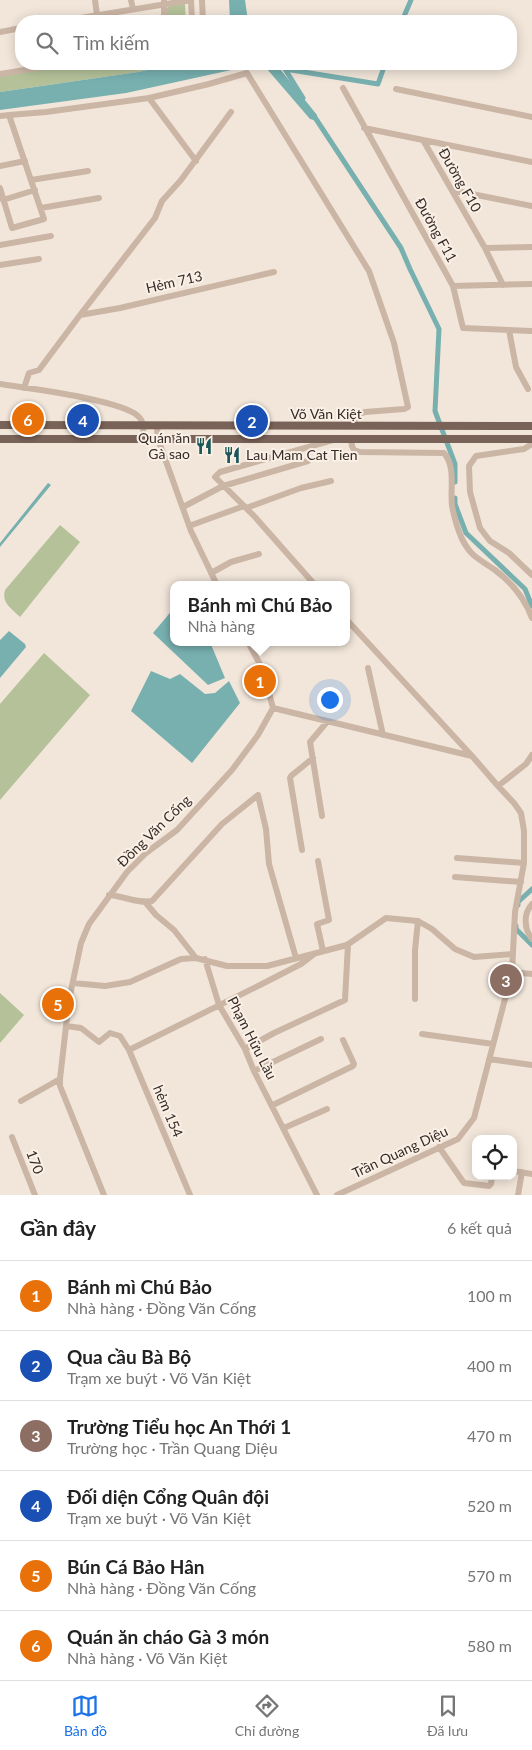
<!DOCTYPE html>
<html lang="vi">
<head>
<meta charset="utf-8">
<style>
  :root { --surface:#fff; --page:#f2f2f2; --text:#222; --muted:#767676; --line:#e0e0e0; --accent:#1a73e8 }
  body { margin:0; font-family:Lato,sans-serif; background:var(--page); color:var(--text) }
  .controls { position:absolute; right:15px; bottom:15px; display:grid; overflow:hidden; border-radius:10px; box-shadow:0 2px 12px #0003 }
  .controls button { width:45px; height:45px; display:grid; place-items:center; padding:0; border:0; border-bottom:1px solid var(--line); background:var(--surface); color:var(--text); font:25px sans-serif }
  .you { position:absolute; left:329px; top:699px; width:18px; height:18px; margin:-12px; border:4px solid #fff; border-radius:50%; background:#1a73e8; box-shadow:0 0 0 8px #1a73e833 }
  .badge { display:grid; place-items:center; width:32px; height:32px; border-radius:50%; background:var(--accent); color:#fff; font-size:16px; font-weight:700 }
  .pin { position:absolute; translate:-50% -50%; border:2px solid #fff; box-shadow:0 1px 5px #0006 }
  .popup { position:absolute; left:170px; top:581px; width:180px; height:65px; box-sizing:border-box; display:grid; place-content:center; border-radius:10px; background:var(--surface); filter:drop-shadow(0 1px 4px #0005); font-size:16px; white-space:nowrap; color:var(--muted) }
  .popup b { font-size:19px; color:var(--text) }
  .popup::after { content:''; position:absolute; left:50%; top:100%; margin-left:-10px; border:10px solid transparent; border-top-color:var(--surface) }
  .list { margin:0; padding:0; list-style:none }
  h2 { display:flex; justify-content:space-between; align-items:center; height:65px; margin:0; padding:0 20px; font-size:21px }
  h2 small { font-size:16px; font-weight:400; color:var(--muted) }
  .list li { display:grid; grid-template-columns:32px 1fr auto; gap:15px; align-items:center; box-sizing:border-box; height:70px; padding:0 20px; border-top:1px solid var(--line) }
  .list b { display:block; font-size:19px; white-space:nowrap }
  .list p { margin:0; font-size:16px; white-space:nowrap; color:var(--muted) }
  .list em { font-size:16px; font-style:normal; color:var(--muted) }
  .icon { flex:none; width:28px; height:28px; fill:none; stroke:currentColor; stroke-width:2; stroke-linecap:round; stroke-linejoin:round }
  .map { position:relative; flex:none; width:532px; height:1195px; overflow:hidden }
  .search { position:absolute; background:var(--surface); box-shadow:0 2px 12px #0003; left:15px; right:15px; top:15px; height:55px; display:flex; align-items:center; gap:12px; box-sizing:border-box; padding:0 18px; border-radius:20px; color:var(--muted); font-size:19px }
  .sheet { height:485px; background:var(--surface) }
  nav { display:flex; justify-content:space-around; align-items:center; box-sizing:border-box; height:70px; border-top:1px solid var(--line); background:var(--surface); font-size:14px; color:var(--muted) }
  nav a { display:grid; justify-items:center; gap:2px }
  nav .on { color:var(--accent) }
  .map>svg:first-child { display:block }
  .green { fill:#b5c299 }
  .water { fill:#78b0b0 }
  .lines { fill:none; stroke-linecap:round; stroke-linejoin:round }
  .canal { stroke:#78b0b0; stroke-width:5 }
  .minor { stroke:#cbb5a5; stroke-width:6 }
  .major { stroke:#796257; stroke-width:8 }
  .labels { text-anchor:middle; stroke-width:4; stroke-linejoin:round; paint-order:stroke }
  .street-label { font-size:14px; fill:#362b27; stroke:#faf0e6 }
  .poi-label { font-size:14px; fill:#362b27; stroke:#faf0e6; text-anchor:end }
</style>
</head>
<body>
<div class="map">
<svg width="532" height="1195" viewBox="0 0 532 1195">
  <rect width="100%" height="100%" fill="#f2e6da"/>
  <path class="green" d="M185,4L186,21H165L167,8L170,5Z
    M75,64H175L138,72L0,92V76Z
    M60,525L80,542L20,617C12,609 1,603 5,590Z
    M44,653L90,695L0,800V704Z
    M0,993L24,1015L0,1043Z"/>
  <path class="water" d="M229,0H245L248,21H230Z
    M175,64H276L317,115V121L310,119L267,69L245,67L126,93L0,110V92L138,72Z
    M48,483L51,485L0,547V543Z
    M174,608V642H210L225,678L208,685L153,633Z
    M9,631L25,644L26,647L0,678V640Z
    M151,671L170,679L180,674L205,694L215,693L229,681L240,703L192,763L131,711Z"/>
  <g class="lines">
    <path class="canal" d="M402,21L411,0
      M303,98L285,69L378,84L385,64
      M314,116L401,248L410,269L439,329L435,411L455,464V482
      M455,498V504L466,533L525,589L532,606
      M518,905V902L532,889
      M516,926V929L532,945"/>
    <path class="minor" d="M95,0L97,15
      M131,0L133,9
      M164,0V21
      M191,0L192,21
      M202,0L203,21
      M395,20L396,21
      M62,21L191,0
      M0,32L21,28
      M0,74L60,64
      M343,88L453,286L463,328L532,331
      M396,89L532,117
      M149,98L196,161
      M9,115L46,112L149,98L209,84L247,73L369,271L394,343L408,407L404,409L365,412L357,415L352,426
      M0,116L9,115L44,219L12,228L0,188
      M364,128L423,140L485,248L503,285
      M423,140L532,162
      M0,166L25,161
      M31,180L88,171
      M452,190L532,206
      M3,200L35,190
      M41,208L99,198
      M0,245L51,236
      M485,248L532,247
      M0,265L39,259
      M453,286L532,284
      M80,315L155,218L162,201L181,180L231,112
      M509,330L516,367L528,389
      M0,384C26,388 124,400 139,417C145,423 143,431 143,439
      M24,388L29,373L39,370L80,315L120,308L274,272
      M157,427L158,439L191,531L217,585
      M351,439L352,446L354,450L360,452L444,453C456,467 450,489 452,506C454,516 458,530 462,539C472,558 478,558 495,570C511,582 525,599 532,618
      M532,444L524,449L476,456L469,466L470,492L480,528L490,541L509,553L532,575
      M183,507L223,486L308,461
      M246,508L301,488L331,481
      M189,526L244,506
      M211,573L231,562L259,554
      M315,585L255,517L215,477L220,472L333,440
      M346,619L472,756
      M368,668L383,735
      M273,708L472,756L498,786
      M322,816L310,742L327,722
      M302,850L290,778L291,776L313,758
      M457,858L524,863
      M318,861L329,920L317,924L323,951
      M455,877L521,882
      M109,895C123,896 139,904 152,901L222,824L258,795L266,829L269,864L296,958
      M146,903L156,915L174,930L196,958
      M532,904C523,914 524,929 532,939
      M205,959L219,1005L245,1049L254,1071L317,1195
      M512,972L532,974
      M73,983L105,986L130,982L181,959L196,958L227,966H267L347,945L386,918L418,921L432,929L455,949L474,957L512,954
      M415,999V950L418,921
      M66,1026L81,1028L99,1042L110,1033L120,1036L129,1050L190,1195
      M422,1034L493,1044
      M245,1049L274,1033L345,1000L348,944
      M129,1050L260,985L301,964L314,954
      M489,1059L532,1065
      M254,1071L321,1039
      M21,1101L60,1079
      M273,1105L353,1066L354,1064L343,1040
      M284,1128L327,1109
      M12,1137L35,1195
      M439,1147L464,1183L489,1186L491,1184L492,1176
      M513,1171L532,1174
      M104,1195L60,1086V1079L69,1000L81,943L89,924L127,872L146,853L177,830L232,770L258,735L273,708L263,670L248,642
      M337,1195L458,1139L474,1118L512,972L515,912L524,863V831L521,813L514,803L498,786L526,764L532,755
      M518,1195L522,1172"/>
    <path class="major" d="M0,425L532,426
      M0,439H532"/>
  </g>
  <defs>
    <g id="restaurant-bare" transform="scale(1.35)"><path d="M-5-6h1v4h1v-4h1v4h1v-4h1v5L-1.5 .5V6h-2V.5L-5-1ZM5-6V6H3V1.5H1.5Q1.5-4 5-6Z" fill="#1b5759" stroke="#faf0e6" stroke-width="2.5" paint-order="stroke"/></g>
  </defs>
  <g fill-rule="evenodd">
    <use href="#restaurant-bare" x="204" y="446"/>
    <use href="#restaurant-bare" x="232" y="455"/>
  </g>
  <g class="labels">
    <g class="street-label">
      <text transform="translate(460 180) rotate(60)" y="5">Đường F10</text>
      <text transform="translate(436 230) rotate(61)" y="5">Đường F11</text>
      <text transform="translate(174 282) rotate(-13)" y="5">Hẻm 713</text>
      <text x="326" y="419">Võ Văn Kiệt</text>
      <text transform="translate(154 831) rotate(-44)" y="5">Đồng Văn Cống</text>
      <text transform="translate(252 1038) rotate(63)" y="5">Phạm Hữu Lầu</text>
      <text transform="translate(168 1111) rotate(67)" y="5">hẻm 154</text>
      <text transform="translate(400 1152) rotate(-25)" y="5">Trần Quang Diệu</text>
      <text transform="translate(35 1162) rotate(69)" y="5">170</text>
    </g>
    <g class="poi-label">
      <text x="190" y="443">Quán ăn<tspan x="190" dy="16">Gà sao</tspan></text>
      <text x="246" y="460" text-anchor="start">Lau Mam Cat Tien</text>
    </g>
  </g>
</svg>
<div class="controls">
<button><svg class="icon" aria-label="locate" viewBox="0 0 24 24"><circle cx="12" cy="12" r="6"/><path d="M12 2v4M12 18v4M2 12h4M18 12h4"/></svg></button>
</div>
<div class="you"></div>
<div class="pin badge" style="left:260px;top:681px;background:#e8710a">1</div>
<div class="popup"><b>Bánh mì Chú Bảo</b>Nhà hàng</div>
<div class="pin badge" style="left:252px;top:421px;background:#1a4fb4">2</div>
<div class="pin badge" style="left:506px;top:980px;background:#8d6e63">3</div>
<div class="pin badge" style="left:83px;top:420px;background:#1a4fb4">4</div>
<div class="pin badge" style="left:58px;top:1004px;background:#e8710a">5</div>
<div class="pin badge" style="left:28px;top:419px;background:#e8710a">6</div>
<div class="search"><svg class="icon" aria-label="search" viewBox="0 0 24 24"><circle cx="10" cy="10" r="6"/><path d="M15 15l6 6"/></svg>Tìm kiếm</div>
</div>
<section class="sheet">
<h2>Gần đây<small>6 kết quả</small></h2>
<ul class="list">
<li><span class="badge" style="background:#e8710a">1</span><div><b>Bánh mì Chú Bảo</b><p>Nhà hàng · Đồng Văn Cống</p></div><em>100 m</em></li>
<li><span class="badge" style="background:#1a4fb4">2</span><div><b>Qua cầu Bà Bộ</b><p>Trạm xe buýt · Võ Văn Kiệt</p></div><em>400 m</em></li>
<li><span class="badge" style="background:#8d6e63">3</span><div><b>Trường Tiểu học An Thới 1</b><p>Trường học · Trần Quang Diệu</p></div><em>470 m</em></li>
<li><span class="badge" style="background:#1a4fb4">4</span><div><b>Đối diện Cổng Quân đội</b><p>Trạm xe buýt · Võ Văn Kiệt</p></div><em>520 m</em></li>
<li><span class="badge" style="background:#e8710a">5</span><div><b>Bún Cá Bảo Hân</b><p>Nhà hàng · Đồng Văn Cống</p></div><em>570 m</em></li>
<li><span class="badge" style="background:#e8710a">6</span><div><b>Quán ăn cháo Gà 3 món</b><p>Nhà hàng · Võ Văn Kiệt</p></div><em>580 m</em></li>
</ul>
</section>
<nav>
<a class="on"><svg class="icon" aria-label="map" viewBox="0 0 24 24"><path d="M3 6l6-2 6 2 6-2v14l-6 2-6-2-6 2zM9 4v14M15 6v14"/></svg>Bản đồ</a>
<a><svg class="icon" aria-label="directions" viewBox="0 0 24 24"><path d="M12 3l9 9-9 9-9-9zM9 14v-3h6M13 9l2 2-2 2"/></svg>Chỉ đường</a>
<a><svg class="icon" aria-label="saved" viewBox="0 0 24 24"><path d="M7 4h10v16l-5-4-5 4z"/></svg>Đã lưu</a>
</nav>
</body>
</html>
